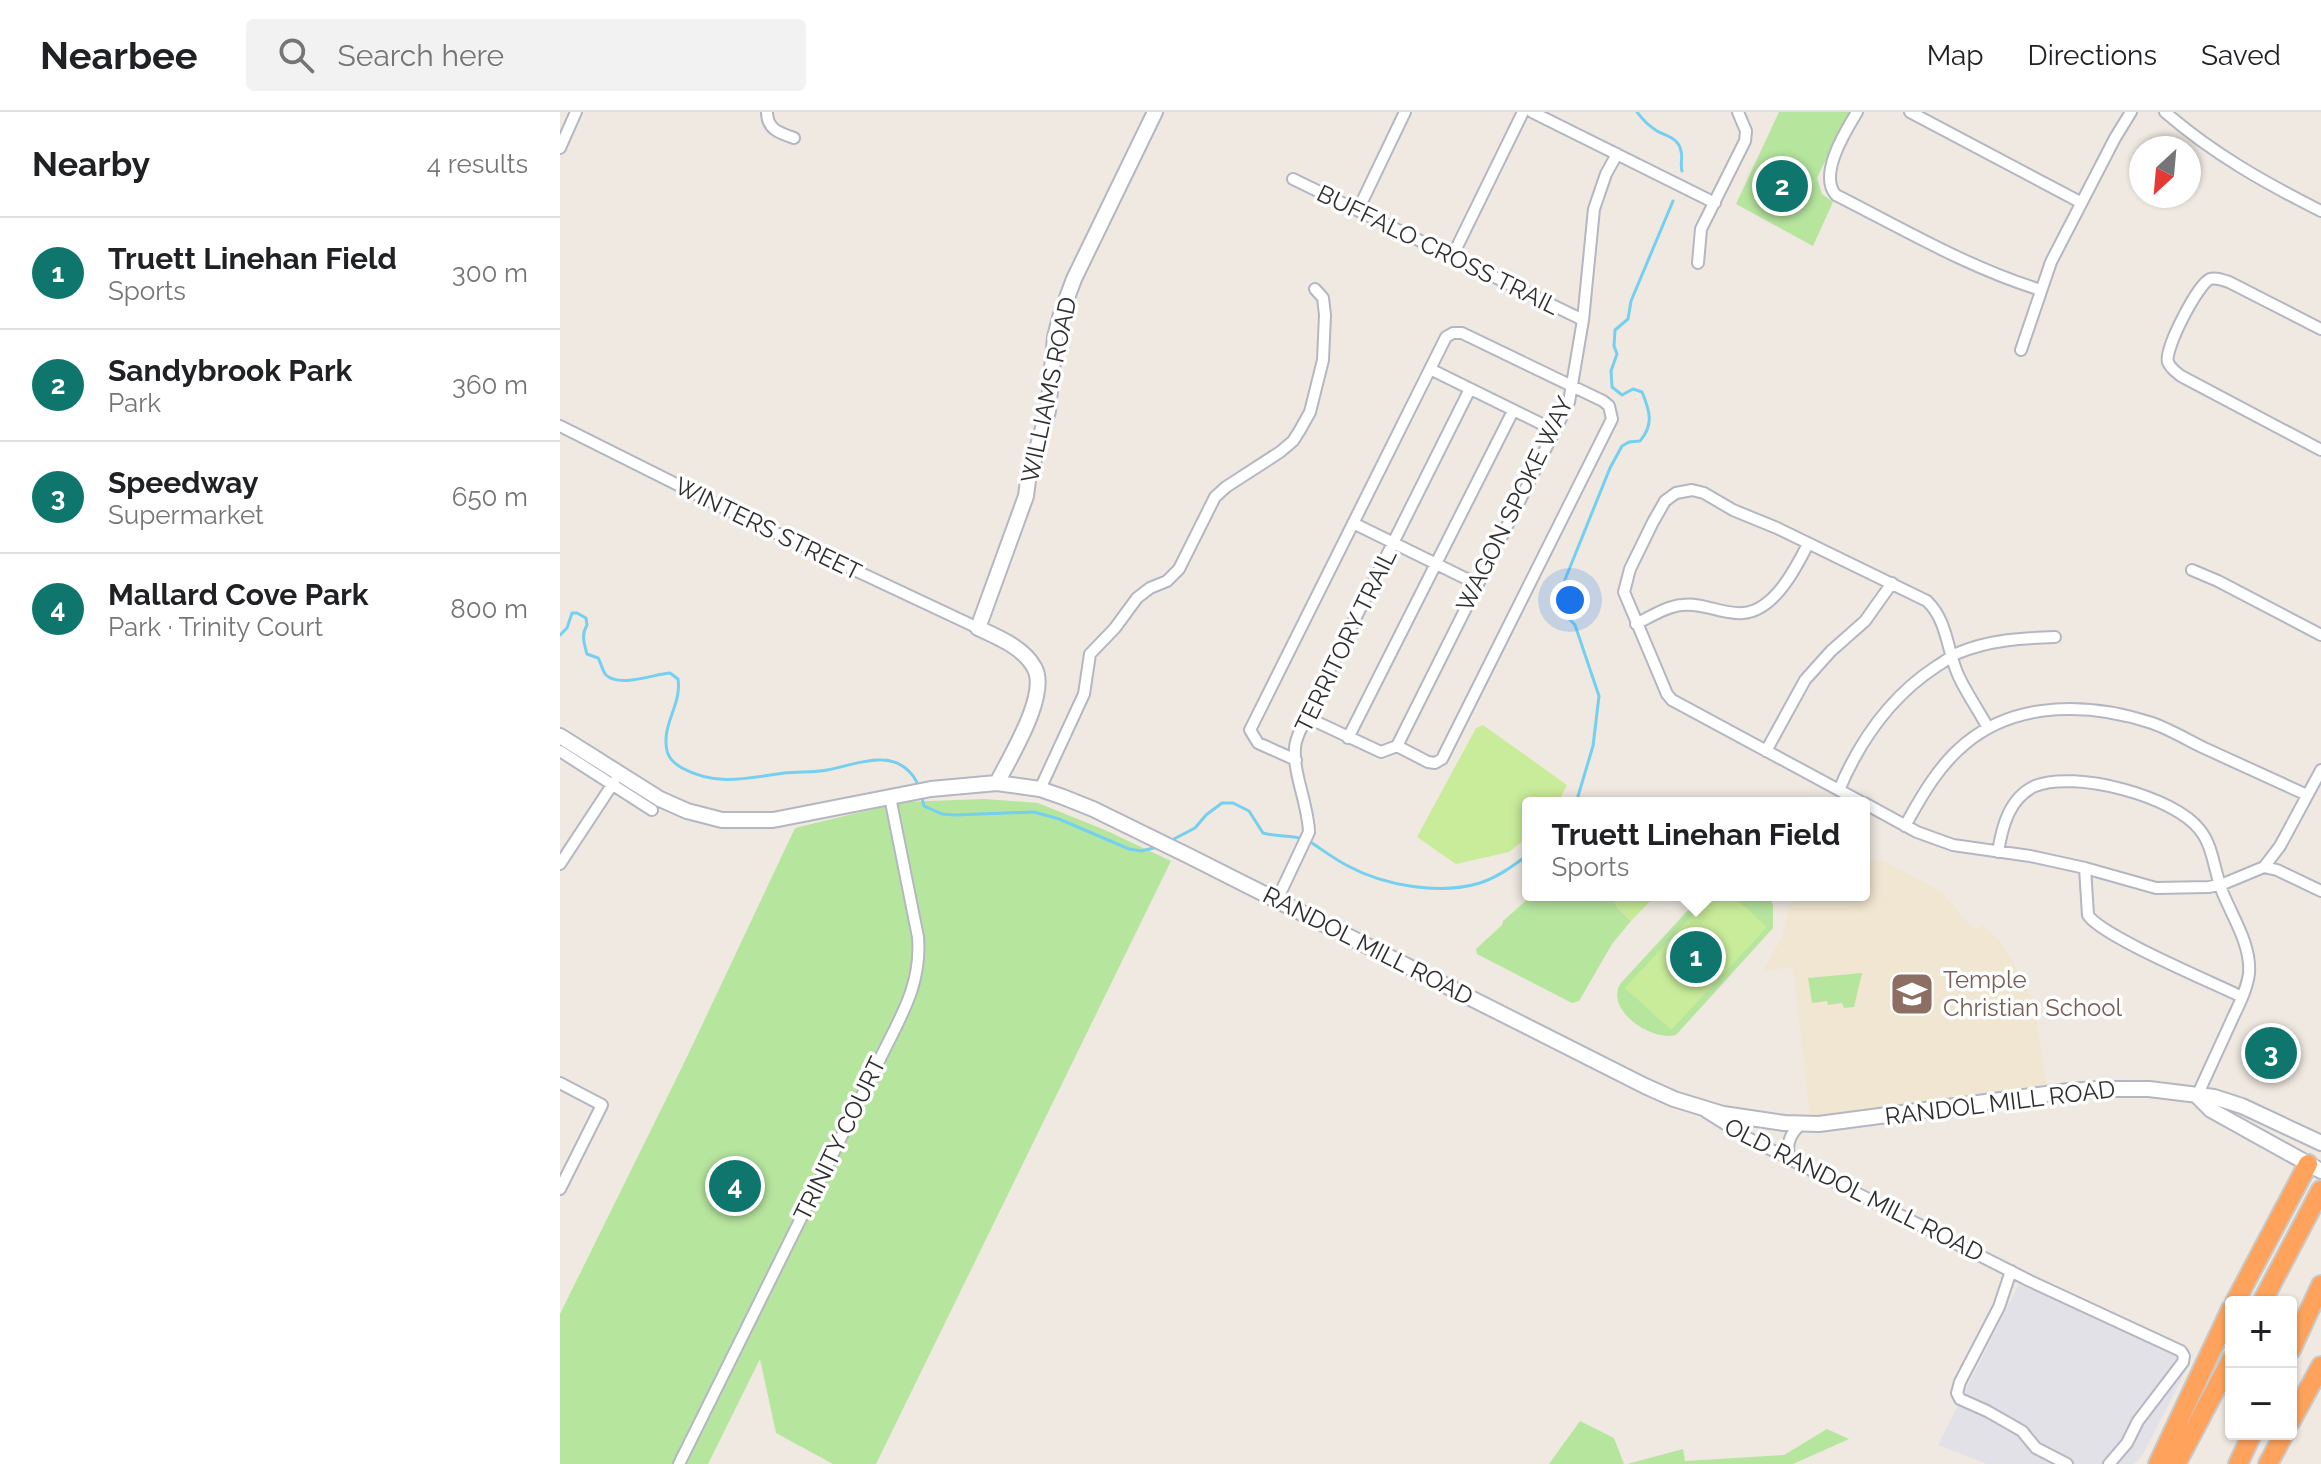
<!DOCTYPE html>
<html lang="en">
<head>
<meta charset="utf-8">
<style>
  :root { --surface:#fff; --page:#f2f2f2; --text:#202124; --muted:#757577; --line:#e0e0e0; --accent:#0f766e }
  body { margin:0; font-family:Raleway,sans-serif; background:var(--page); color:var(--text) }
  .controls { position:absolute; right:24px; bottom:24px; display:grid; overflow:hidden; border-radius:8px; box-shadow:0 2px 6px #0004 }
  .controls button { width:72px; height:72px; display:grid; place-items:center; padding:0; border:0; border-bottom:2px solid var(--line); background:var(--surface); color:var(--text); font:40px sans-serif }
  .compass { position:absolute; left:1569px; top:24px; width:72px; height:72px; border-radius:50%; background:var(--surface); box-shadow:0 2px 6px #0004; rotate:206deg }
  .you { position:absolute; left:1010px; top:488px; width:28px; height:28px; margin:-20px; border:6px solid #fff; border-radius:50%; background:#1a73e8; box-shadow:0 0 0 12px #1a73e833 }
  .badge { display:grid; place-items:center; width:52px; height:52px; border-radius:50%; background:var(--accent); color:#fff; font-size:26px; font-weight:700 }
  .pin { position:absolute; translate:-50% -50%; border:4px solid #fff; box-shadow:0 2px 8px #0006 }
  .popup { position:absolute; left:962px; top:685px; width:348px; height:104px; box-sizing:border-box; display:grid; place-content:center; border-radius:8px; background:var(--surface); filter:drop-shadow(0 2px 6px #0005); font-size:26px; white-space:nowrap; color:var(--muted) }
  .popup b { font-size:30px; color:var(--text) }
  .popup::after { content:''; position:absolute; left:50%; top:100%; margin-left:-16px; border:16px solid transparent; border-top-color:var(--surface) }
  .list { margin:0; padding:0; list-style:none }
  h2 { display:flex; justify-content:space-between; align-items:center; height:104px; margin:0; padding:0 32px; font-size:34px }
  h2 small { font-size:26px; font-weight:400; color:var(--muted) }
  .list li { display:grid; grid-template-columns:52px 1fr auto; gap:24px; align-items:center; box-sizing:border-box; height:112px; padding:0 32px; border-top:2px solid var(--line) }
  .list b { display:block; font-size:30px; white-space:nowrap }
  .list p { margin:0; font-size:26px; white-space:nowrap; color:var(--muted) }
  .list em { font-size:26px; font-style:normal; color:var(--muted) }
  .icon { flex:none; width:44px; height:44px; fill:none; stroke:currentColor; stroke-width:2; stroke-linecap:round; stroke-linejoin:round }
  .map { position:relative; flex:none; width:1761px; height:1352px; overflow:hidden }
  header { display:flex; align-items:center; gap:48px; box-sizing:border-box; height:112px; padding:0 40px; background:var(--surface); border-bottom:2px solid var(--line) }
  header strong { font-size:38px }
  nav { display:flex; gap:44px; margin-inline-start:auto; font-size:28px }
  .search { width:560px; height:72px; background:var(--page); display:flex; align-items:center; gap:20px; box-sizing:border-box; padding:0 28px; border-radius:8px; color:var(--muted); font-size:30px }
  main { display:flex }
  aside { flex:1; background:var(--surface) }
  .map>svg:first-child { display:block }
  .industrial { fill:#e3e1e8 }
  .education { fill:#f0e6d1 }
  .green { fill:#b6e59e }
  .pitch { fill:#c9ec9a }
  .lines { fill:none; stroke-linecap:round; stroke-linejoin:round }
  .stream { stroke:#75cff0; stroke-width:3 }
  .street-casing { stroke:#b4b7c1; stroke-width:14 }
  .secondary-casing { stroke:#b4b7c1; stroke-width:18 }
  .highway-casing { stroke:#c9c9c9; stroke-width:22 }
  .street { stroke:#fff; stroke-width:10 }
  .secondary { stroke:#fff; stroke-width:14 }
  .highway { stroke:#ffa35c; stroke-width:18 }
  .labels { text-anchor:middle; stroke-width:7; stroke-linejoin:round; paint-order:stroke }
  .street-label { font-size:24px; fill:#2e2e2e; stroke:#fff }
  .education-label { font-size:24px; fill:#785e54; stroke:#fff; text-anchor:start }
</style>
</head>
<body>
<header>
<strong>Nearbee</strong>
<div class="search"><svg class="icon" aria-label="search" viewBox="0 0 24 24"><circle cx="10" cy="10" r="6"/><path d="M15 15l6 6"/></svg>Search here</div>
<nav><a>Map</a><a>Directions</a><a>Saved</a></nav>
</header>
<main>
<aside>
<h2>Nearby<small>4 results</small></h2>
<ul class="list">
<li><span class="badge">1</span><div><b>Truett Linehan Field</b><p>Sports</p></div><em>300 m</em></li>
<li><span class="badge">2</span><div><b>Sandybrook Park</b><p>Park</p></div><em>360 m</em></li>
<li><span class="badge">3</span><div><b>Speedway</b><p>Supermarket</p></div><em>650 m</em></li>
<li><span class="badge">4</span><div><b>Mallard Cove Park</b><p>Park · Trinity Court</p></div><em>800 m</em></li>
</ul>
</aside>
<div class="map">
<svg width="1761" height="1352" viewBox="0 0 1761 1352">
  <rect width="100%" height="100%" fill="#efe9e1"/>
  <path class="industrial" d="M1459,1172L1631,1249L1582,1344L1574,1352H1427L1378,1333Z"/>
  <path class="education" d="M1314,747L1324,749L1382,780L1406,809L1418,818L1422,813L1438,827L1463,866L1475,898L1487,974L1349,996L1277,1004L1250,1005L1233,855L1202,859L1222,826L1229,792L1252,783H1304V754Z"/>
  <path class="green" d="M1219,0H1292L1281,16L1257,66L1262,82L1273,90L1253,134L1176,92Z
    M425,687L478,691L545,718L611,749L316,1352H273L216,1321L200,1247L148,1352H0V1202L126,947L235,716L342,690Z
    M972,783H1050L1058,796L1071,809L1052,832L1019,889L1012,891L917,842L916,837L942,813L943,809Z
    M1142,783H1209L1213,793V816L1116,923C1093,930 1045,899 1060,872Z
    M1302,861L1294,895L1284,896L1282,891L1268,893L1267,889L1252,891L1248,866Z
    M1020,1309L1054,1326L1064,1352H989Z
    M1267,1317L1289,1327L1233,1352H1067L1123,1337L1125,1349L1224,1343Z"/>
  <path class="pitch" d="M923,613L1007,673L998,691H968V725L949,740L896,752L857,725L916,616Z
    M1050,783H1096L1071,809L1058,796Z
    M1151,783H1172L1207,815L1111,918L1065,876Z"/>
  <g class="lines">
    <path class="stream" d="M1077,0C1082,7 1089,14 1097,19C1106,24 1119,26 1121,39C1123,46 1120,52 1122,59
      M0,523L7,516L12,501H17L26,506L27,513C21,523 24,531 27,542L38,546C41,551 43,560 46,563C60,576 94,562 110,561L118,567C122,593 101,612 107,639C109,647 115,652 122,656C157,675 188,666 224,661C238,659 253,661 267,658C285,655 303,647 322,648C339,648 353,659 359,675
      M361,682L364,694L382,702L395,703L474,700L499,707L569,737L581,739L594,736
      M1016,691L1033,634L1039,584L1015,513L1001,498L998,485L1050,356L1062,334L1069,330L1080,329C1094,313 1090,299 1082,280L1073,277L1062,283L1052,275L1051,259L1057,242L1054,234L1055,218L1068,207L1071,189L1113,89
      M612,728L635,716L646,703L662,691H673L689,699L703,721C717,725 730,723 744,727
      M752,731C764,739 776,748 788,754C825,774 880,783 920,771C938,765 953,754 968,743"/>
    <g class="street-casing">
      <path id="street" d="M207,0C207,17 219,21 234,26
        M972,0L1155,91
        M1297,0C1285,20 1258,63 1276,83C1343,117 1409,156 1481,178
        M1350,0L1520,90
        M1605,0C1652,41 1705,71 1761,99
        M0,36L16,0
        M733,67L1023,208
        M798,98L845,0
        M892,145L963,0
        M1138,151L1141,117L1185,29L1186,19L1178,0
        M1761,217L1669,170C1662,168 1657,165 1650,167C1638,172 1604,237 1608,250C1610,256 1616,260 1621,264L1761,338
        M1461,238L1491,150L1555,26L1571,0
        M870,257L994,318
        M0,314L188,408L418,516
        M793,411L917,472
        M1632,458L1658,469L1761,523
        M1076,512C1090,505 1107,494 1122,493C1143,490 1163,503 1183,501C1214,499 1236,456 1248,432
        M746,605L821,640L837,634L1009,290L1023,208L1034,97L1046,62L1057,42
        M788,626L953,299
        M0,639L92,698
        M1206,639L1245,568L1271,539L1305,509L1332,471
        M736,648L698,631L690,618L886,225L893,221H902L1043,289L1049,294L1052,307L882,647L875,651L868,650L837,634
        M480,677L524,582L530,542L555,516L577,486L590,476L607,469L619,457L655,385L666,375L720,340L733,329L740,318L750,300L763,248L765,203L763,186L755,177
        M1279,678C1300,628 1331,584 1377,554C1384,550 1391,544 1398,541C1429,528 1462,526 1495,525
        M1303,691L1112,588L1107,582L1064,480L1070,457L1093,410L1105,389L1116,381L1132,378L1144,381L1173,398L1217,416L1367,489C1388,509 1387,540 1399,565C1407,582 1419,599 1428,616
        M1304,691L1357,720L1393,733L1470,744L1525,756L1596,776L1649,775L1663,772L1704,755L1717,758L1761,779
        M1345,714C1362,683 1379,653 1406,631C1458,588 1532,591 1592,611C1609,617 1626,627 1642,635C1677,651 1712,667 1747,683
        M1438,740C1442,715 1449,686 1475,674C1515,658 1614,684 1640,718C1655,737 1654,764 1665,786C1675,809 1691,835 1689,861C1687,879 1677,896 1670,912C1659,936 1648,960 1637,984
        M0,752L54,670
        M1704,755L1720,734L1761,658
        M1525,756L1528,803C1541,824 1654,871 1682,885
        M717,788L749,720C748,692 733,662 735,636C735,626 743,614 746,605L910,277
        M0,971L42,993L0,1077
        M1146,1000L1186,1025L1470,1169L1621,1239L1624,1244L1623,1250L1578,1309L1567,1331L1549,1352
        M1234,1048L1229,1043C1226,1029 1232,1020 1242,1011
        M1451,1159L1439,1195L1400,1270L1397,1281L1400,1287L1427,1299L1462,1319L1476,1336L1507,1352
        M119,1352L319,949C339,907 362,874 358,825L330,685"/>
    </g>
    <g class="secondary-casing">
      <path id="secondary" d="M0,624L100,687L127,699L162,708H213L371,677L437,671L480,677L503,685L533,697L629,744L1085,974L1114,987L1163,1002L1224,1011L1259,1012L1509,979L1538,977H1589L1654,985L1682,994L1761,1031
        M437,671C450,645 490,581 474,555C463,535 437,525 418,516L466,384L468,368L488,299L495,225L501,202L514,167L595,0
        M1637,984L1651,998L1761,1059"/>
    </g>
    <g class="highway-casing">
      <path id="highway" d="M1675,1190L1748,1052
        M1702,1190L1761,1078
        M1731,1238L1761,1173
        M1731,1309L1761,1254
        M1598,1352L1671,1197
        M1616,1352L1671,1248
        M1678,1352L1692,1322
        M1708,1352L1724,1322"/>
    </g>
    <use href="#street" class="street"/>
    <use href="#secondary" class="secondary"/>
    <use href="#highway" class="highway"/>
  </g>
  <defs>
    <g id="school-square" transform="scale(2.3)"><rect x="-9" y="-9" width="18" height="18" rx="4" fill="#8d6e63" stroke="#fff"/><path d="M0-5L7-2L0 1L-7-2ZM-4 1L0 2.5L4 1V4Q0 6-4 4Z" fill="#fff"/></g>
  </defs>
  <g fill-rule="evenodd">
    <use href="#school-square" x="1352" y="882"/>
  </g>
  <g class="labels">
    <g class="street-label">
      <text transform="translate(878 138) rotate(26)" y="8">BUFFALO CROSS TRAIL</text>
      <text transform="translate(489 278) rotate(-78)" y="8">WILLIAMS ROAD</text>
      <text transform="translate(955 392) rotate(-64)" y="8">WAGON SPOKE WAY</text>
      <text transform="translate(208 417) rotate(26)" y="8">WINTERS STREET</text>
      <text transform="translate(786 529) rotate(-64)" y="8">TERRITORY TRAIL</text>
      <text transform="translate(808 834) rotate(27)" y="8">RANDOL MILL ROAD</text>
      <text transform="translate(1440 991) rotate(-7)" y="8">RANDOL MILL ROAD</text>
      <text transform="translate(280 1027) rotate(-64)" y="8">TRINITY COURT</text>
      <text transform="translate(1294 1078) rotate(27)" y="8">OLD RANDOL MILL ROAD</text>
    </g>
    <g class="education-label">
      <text x="1383" y="876">Temple<tspan x="1383" dy="28">Christian School</tspan></text>
    </g>
  </g>
</svg>
<div class="controls">
<button>+</button>
<button>−</button>
</div>
<svg class="compass" viewBox="-18 -18 36 36"><path d="M0-13l5 13h-10z" fill="#e53935"/><path d="M0 13l5-13h-10z" fill="#757577"/></svg>
<div class="you"></div>
<div class="pin badge" style="left:1136px;top:845px">1</div>
<div class="popup"><b>Truett Linehan Field</b>Sports</div>
<div class="pin badge" style="left:1222px;top:74px">2</div>
<div class="pin badge" style="left:1711px;top:941px">3</div>
<div class="pin badge" style="left:175px;top:1074px">4</div>
</div>
</main>
</body>
</html>
